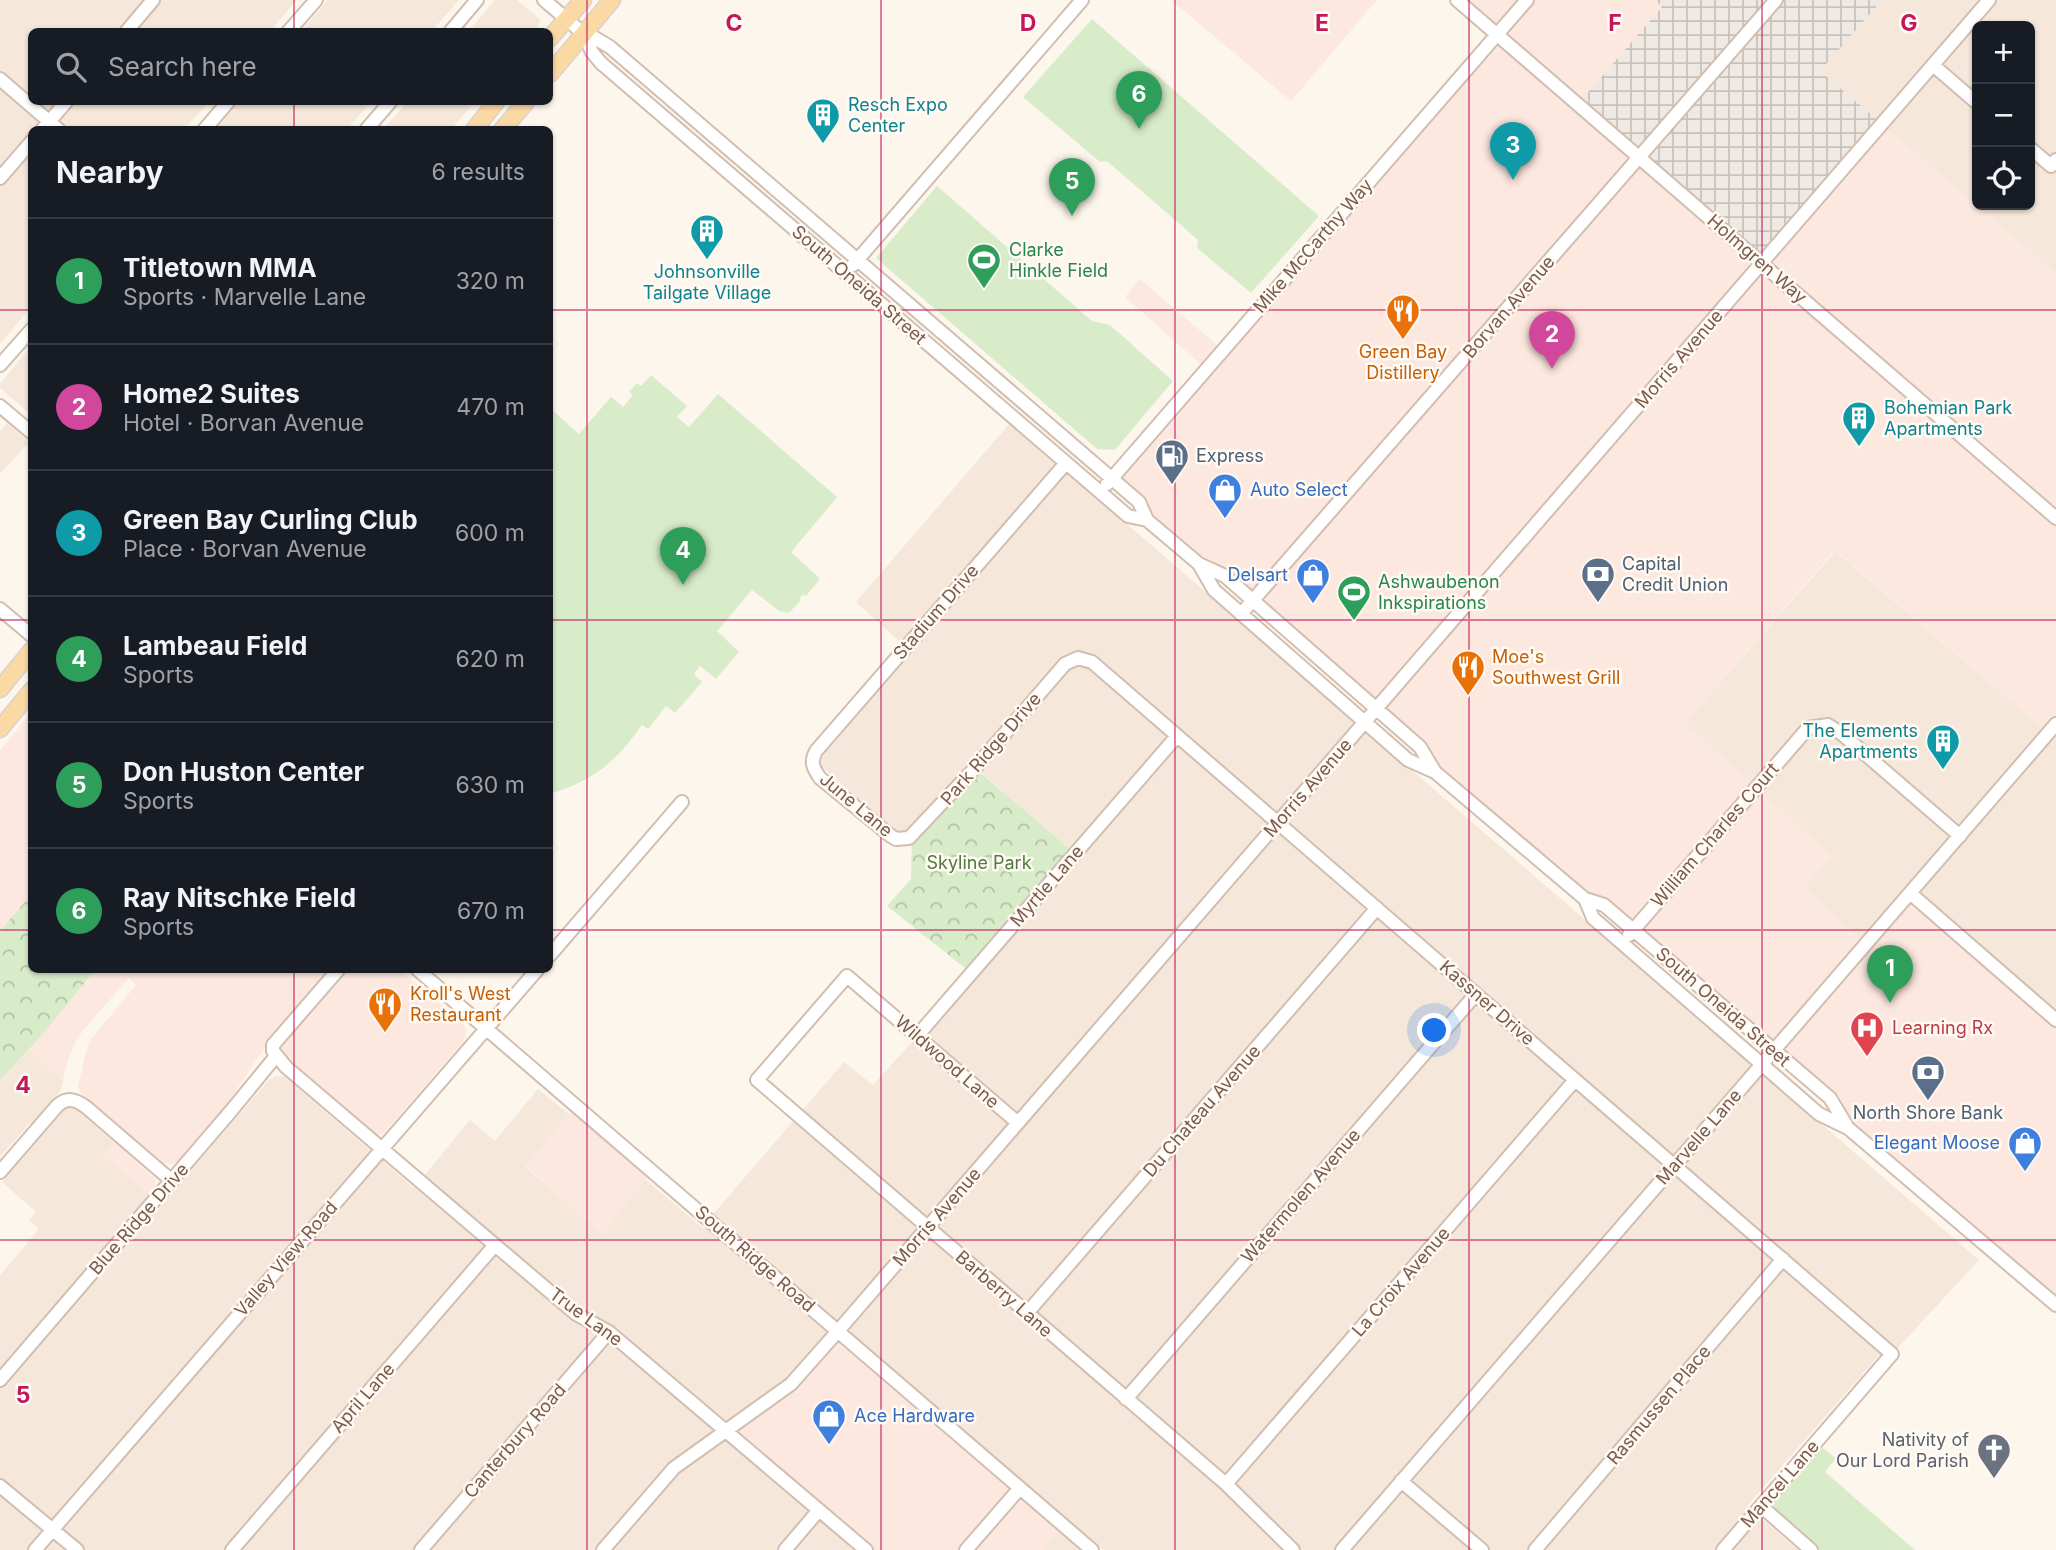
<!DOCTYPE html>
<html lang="en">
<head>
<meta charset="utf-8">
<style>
  :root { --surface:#171b24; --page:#20242c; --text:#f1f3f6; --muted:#9ea1a6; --line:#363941; --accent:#2563eb }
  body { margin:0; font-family:Inter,sans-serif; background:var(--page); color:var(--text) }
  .controls { position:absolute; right:21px; top:21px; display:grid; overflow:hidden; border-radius:10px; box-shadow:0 2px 5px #0004 }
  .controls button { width:63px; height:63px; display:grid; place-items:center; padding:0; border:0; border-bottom:2px solid var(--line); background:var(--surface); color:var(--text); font:35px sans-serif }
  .you { position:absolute; left:1435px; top:1031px; width:24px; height:24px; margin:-18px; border:5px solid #fff; border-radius:50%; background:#1a73e8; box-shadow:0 0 0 10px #1a73e833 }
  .badge { display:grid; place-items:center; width:46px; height:46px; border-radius:50%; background:var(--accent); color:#fff; font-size:23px; font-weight:700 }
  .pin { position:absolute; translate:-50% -58px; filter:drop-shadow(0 2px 4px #0008) }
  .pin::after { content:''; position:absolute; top:37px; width:24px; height:21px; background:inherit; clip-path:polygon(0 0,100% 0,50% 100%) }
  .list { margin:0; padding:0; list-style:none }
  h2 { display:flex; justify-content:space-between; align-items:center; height:91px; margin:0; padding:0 28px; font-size:30px }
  h2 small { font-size:23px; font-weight:400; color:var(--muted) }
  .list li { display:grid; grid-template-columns:46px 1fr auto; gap:21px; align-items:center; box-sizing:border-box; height:126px; padding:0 28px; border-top:2px solid var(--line) }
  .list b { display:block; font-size:26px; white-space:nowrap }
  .list p { margin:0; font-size:23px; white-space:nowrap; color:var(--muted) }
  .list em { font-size:23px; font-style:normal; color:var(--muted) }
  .icon { flex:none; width:38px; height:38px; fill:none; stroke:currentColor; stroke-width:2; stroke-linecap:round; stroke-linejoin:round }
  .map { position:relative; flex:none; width:2056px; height:1550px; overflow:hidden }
  .search { position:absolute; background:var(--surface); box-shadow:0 2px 5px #0004; left:28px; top:28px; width:525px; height:77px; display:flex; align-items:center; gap:18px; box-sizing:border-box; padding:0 24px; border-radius:10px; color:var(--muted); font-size:26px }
  .panel { position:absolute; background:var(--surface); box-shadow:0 2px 5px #0004; left:28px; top:126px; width:525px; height:847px; border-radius:10px }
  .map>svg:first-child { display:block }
  .residential { fill:#f5e8da; fill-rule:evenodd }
  .commercial { fill:#fde8e0 }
  .industrial { fill:url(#industrial-grid) }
  .grass { fill:#d8ecc9 }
  .park { fill:url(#park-crowns) }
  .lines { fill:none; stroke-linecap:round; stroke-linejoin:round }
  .minor-casing { stroke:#d1beb0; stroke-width:16 }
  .major-casing { stroke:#dad1cd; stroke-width:19 }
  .minor { stroke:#fff; stroke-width:12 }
  .major { stroke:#fbd9a5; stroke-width:16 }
  .grid { fill:none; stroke:#c2185b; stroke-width:2; stroke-opacity:0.55 }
  .labels { text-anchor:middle; stroke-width:5; stroke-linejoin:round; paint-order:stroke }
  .culture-label { font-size:18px; fill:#0d838f; stroke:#fffaf3; text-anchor:start }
  .street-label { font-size:18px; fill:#7a5c4d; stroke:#fffaf3 }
  .leisure-label { font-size:18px; fill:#27864d; stroke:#fffaf3; text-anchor:start }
  .food-label { font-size:18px; fill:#c56008; stroke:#fffaf3; text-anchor:start }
  .service-label { font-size:18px; fill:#4e5e75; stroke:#fffaf3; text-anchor:start }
  .shop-label { font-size:18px; fill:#366cbe; stroke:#fffaf3; text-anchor:start }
  .park-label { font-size:18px; fill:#537a41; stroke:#fffaf3 }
  .health-label { font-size:18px; fill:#be3a42; stroke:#fffaf3; text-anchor:start }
  .worship-label { font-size:18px; fill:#5b616d; stroke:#fffaf3; text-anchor:end }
  .grid-label { font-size:23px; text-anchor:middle; font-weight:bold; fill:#c2185b; stroke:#fffaf3; stroke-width:5; stroke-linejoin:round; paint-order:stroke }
</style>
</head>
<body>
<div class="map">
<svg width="2056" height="1550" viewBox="0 0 2056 1550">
  <defs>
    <pattern id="industrial-grid" width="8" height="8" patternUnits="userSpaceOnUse" patternTransform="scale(1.75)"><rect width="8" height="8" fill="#efe9e4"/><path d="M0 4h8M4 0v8" fill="none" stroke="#c7c0bb"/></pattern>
    <pattern id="park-crowns" width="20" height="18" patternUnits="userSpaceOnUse" patternTransform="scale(1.75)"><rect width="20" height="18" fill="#d8ecc9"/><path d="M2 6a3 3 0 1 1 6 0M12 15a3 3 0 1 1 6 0" fill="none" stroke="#b4c2a5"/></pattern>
  </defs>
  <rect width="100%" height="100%" fill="#fdf6ec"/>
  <path class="residential" d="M0,0H297L270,31L32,32V102H209L184,129L32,130L31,307L0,344Z
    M328,0H459L432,31H301Z
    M495,0H517L540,19L538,27L535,31H468Z
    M1882,0H2056V274L1819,71ZM1977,26H2030V205H1977Z
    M239,102H371L347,129H214Z
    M408,102H475L451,129H383Z
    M31,346V415L0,388V384Z
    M7,423L29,442L0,474V431Z
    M1010,423L1979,1260L1895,1351L1888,1345L1747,1506L1798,1550H1104L1101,1548L1100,1550H0V1275L39,1229L29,1220L36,1212L2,1182L57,1118L56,1115L62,1107L70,1105L73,1107L115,1143L104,1155L162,1204L269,1080L276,1076L285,1077L414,1188L470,1120L495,1141L538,1089L569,1114L526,1167L602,1233L645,1179L704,1229L709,1219L844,1062L873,1085L1080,857L969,762L911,829L901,832L892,829L820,765L822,755L911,652L856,602Z
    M1834,550L2056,739V1020L1910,894L1865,945L1803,887L1831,856L1684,723L1832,555Z
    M29,1050L63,1080L61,1090L36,1122L30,1123L0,1157V1083Z"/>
  <path class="commercial" d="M1171,0H1377L1291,101Z
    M1457,0H1655L1663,6L1882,124L2056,274V739L1835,550L1684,723L1832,856L1804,888L1865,945L1774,1050L1634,930L1585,899L1435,772L1420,747L1254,600L1199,564L1112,478L1206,369L1125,297L1140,279L1223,350L1497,35Z
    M31,712L32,970H330L272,1037L225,1107L178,1161L172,1164L163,1163L144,1148L134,1159L156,1180L155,1188L150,1195L104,1155L124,1131L81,1093L78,1087L86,1052L91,1039L136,985L129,978L85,1028L75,1042L68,1060L63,1080L29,1050L0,1083V751Z
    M1915,898L2056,1020V1305L1862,1140L1830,1098L1780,1055Z
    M345,970H400L462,1022L467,1031L463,1042L385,1132L379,1135L373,1132L280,1051L282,1044Z
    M576,1106L652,1171L602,1234L526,1166Z
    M838,1331L1063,1525L1042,1550H866L725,1430L791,1384Z"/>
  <path class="industrial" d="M1655,0H1882L1820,71L1882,124L1762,263L1578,104L1662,7Z"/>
  <path class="grass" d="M1092,19L1319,216L1251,293L1197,248L1198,240L1107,161L1100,162L1023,97Z
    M937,186L1092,321L1110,325L1173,381L1115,450L1097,449L876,258Z
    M651,375L687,406L677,417L689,427L718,394L837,497L791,552L820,579L806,596L803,594L800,598L801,600L789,613L779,611L752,590L717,631L739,652L716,679L700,666L694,674L702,682L675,713L666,706L648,729L642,725C615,763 594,780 550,794V408L579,434L611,397L623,407L633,395L629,392L637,383L641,386Z
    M1821,1447L1836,1458L1825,1472L1915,1550H1820L1775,1512L1774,1504L1776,1499Z"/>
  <path class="park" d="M975,768L1075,853L971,973L887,906L911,879L912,837Z
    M31,895L32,970H95L46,1030L0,1081V931Z"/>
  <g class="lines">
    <g class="minor-casing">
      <path id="minor" d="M544,0L584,34L592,52L601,63L1128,516L1147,520L1199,564L1225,576L1420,747L1435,772
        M1457,0L2056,518
        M126,32L153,0
        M288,32L316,0
        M450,32L477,0
        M584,34L595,38L610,47L1139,502L1147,520
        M1933,65L1977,103
        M0,79L59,130
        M42,130L66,102
        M204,130L228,102
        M366,130L390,102
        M2030,148L2051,166L2056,160
        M0,178L32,141
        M853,265L1082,0
        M0,365L32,329
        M0,406L32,433
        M1066,463L816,751C810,762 813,768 820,778L891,836L896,839L909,838L975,768L1065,664L1078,658L1092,662L1892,1354L1723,1550
        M1107,484L1527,0
        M1199,564L1214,590L1408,760L1435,772L1585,899L1604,905L1830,1098L1848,1128
        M0,609L32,636
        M1241,614L1776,0
        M1910,893L2056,1020
        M1585,899L1593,918L1819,1114L1848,1128L2056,1305
        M1629,935L1808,728L1828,725L1842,734L1960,836
        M550,955L682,802
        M338,970L273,1045V1051L286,1067L576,1314L609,1332L866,1550
        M418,970L1092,1550
        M917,1036L1177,736
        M1018,1123L847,976L757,1080L1226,1484L1293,1550
        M0,1172L57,1106C67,1097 75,1099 86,1107L172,1181
        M1027,1313L1377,908
        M0,1380L231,1111L276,1056
        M1126,1399L1476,994
        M1401,1481L1482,1550
        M1226,1484L1575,1080
        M0,1486L77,1550
        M1761,1506L1811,1550
        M35,1550L537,970
        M232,1550L495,1245
        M421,1550L609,1332
        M603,1550L674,1468L791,1384L838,1331L1989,0
        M785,1550L819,1510
        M966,1550L1020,1488
        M1342,1550L2056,724
        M1535,1550L1783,1259"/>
    </g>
    <g class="major-casing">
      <path id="major" d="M550,38L583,0
        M550,74L612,0
        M474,130L496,102
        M502,130L526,102
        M0,689L32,650
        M0,729L32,690"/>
    </g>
    <use href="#minor" class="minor"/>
    <use href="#major" class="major"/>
  </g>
  <path class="grid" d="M294,0V32M587,0V1550M881,0V1550M1175,0V1550M1469,0V1550M1762,0V1550M294,102V130M0,310H32M550,310H2056M0,620H32M550,620H2056M0,930H32M550,930H2056M294,970V1550M0,1240H2056"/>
  <defs>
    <g id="building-pin" transform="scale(1.75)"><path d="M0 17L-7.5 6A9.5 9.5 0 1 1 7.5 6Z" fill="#0f9aa8" stroke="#fffaf3"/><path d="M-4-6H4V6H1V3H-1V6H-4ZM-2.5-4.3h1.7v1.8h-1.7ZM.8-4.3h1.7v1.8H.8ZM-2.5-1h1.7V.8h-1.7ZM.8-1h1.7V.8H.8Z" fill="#fff"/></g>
    <g id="stadium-pin" transform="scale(1.75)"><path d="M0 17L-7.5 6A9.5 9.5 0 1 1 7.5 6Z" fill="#2e9e5b" stroke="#fffaf3"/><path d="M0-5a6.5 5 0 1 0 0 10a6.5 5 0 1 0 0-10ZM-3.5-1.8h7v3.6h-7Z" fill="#fff"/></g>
    <g id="restaurant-pin" transform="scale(1.75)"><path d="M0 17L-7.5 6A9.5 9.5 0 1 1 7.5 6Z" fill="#e8710a" stroke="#fffaf3"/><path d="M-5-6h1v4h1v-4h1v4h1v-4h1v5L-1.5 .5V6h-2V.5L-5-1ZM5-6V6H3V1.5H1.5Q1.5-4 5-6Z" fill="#fff"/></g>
    <g id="fuel-pin" transform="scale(1.75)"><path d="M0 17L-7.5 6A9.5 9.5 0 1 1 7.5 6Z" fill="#5c6f8a" stroke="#fffaf3"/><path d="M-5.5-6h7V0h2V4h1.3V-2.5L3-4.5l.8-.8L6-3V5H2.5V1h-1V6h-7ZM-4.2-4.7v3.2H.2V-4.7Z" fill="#fff"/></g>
    <g id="shop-pin" transform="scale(1.75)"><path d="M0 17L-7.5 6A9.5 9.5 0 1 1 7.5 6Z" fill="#3f7fe0" stroke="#fffaf3"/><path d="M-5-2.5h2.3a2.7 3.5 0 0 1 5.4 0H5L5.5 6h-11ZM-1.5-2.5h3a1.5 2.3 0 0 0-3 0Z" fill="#fff"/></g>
    <g id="bank-pin" transform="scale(1.75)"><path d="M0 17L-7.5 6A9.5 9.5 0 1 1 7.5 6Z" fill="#5c6f8a" stroke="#fffaf3"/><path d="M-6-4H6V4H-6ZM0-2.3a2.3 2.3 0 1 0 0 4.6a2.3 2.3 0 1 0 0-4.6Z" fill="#fff"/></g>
    <g id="hospital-pin" transform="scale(1.75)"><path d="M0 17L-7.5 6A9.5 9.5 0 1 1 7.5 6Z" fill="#e0444e" stroke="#fffaf3"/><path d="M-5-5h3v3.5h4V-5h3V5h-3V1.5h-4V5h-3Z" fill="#fff"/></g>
    <g id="church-pin" transform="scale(1.75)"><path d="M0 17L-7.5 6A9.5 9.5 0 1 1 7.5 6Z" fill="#6b7280" stroke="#fffaf3"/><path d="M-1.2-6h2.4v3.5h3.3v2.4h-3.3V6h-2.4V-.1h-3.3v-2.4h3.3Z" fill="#fff"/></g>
  </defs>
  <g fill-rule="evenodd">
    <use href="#building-pin" x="823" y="115"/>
    <use href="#building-pin" x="707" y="231"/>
    <use href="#stadium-pin" x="984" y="260"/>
    <use href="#restaurant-pin" x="1403" y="311"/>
    <use href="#building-pin" x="1859" y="418"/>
    <use href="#fuel-pin" x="1172" y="456"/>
    <use href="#shop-pin" x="1225" y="490"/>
    <use href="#bank-pin" x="1598" y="574"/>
    <use href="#shop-pin" x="1313" y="575"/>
    <use href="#stadium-pin" x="1354" y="592"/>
    <use href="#restaurant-pin" x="1468" y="667"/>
    <use href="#building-pin" x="1943" y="741"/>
    <use href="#restaurant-pin" x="385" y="1004"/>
    <use href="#hospital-pin" x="1867" y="1028"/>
    <use href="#bank-pin" x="1928" y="1072"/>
    <use href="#shop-pin" x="2025" y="1143"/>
    <use href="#shop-pin" x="829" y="1416"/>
    <use href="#church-pin" x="1994" y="1450"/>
  </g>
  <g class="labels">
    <g class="culture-label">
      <text x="848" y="111">Resch Expo<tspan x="848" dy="21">Center</tspan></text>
      <text x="707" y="278" text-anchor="middle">Johnsonville<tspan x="707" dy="21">Tailgate Village</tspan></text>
      <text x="1884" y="414">Bohemian Park<tspan x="1884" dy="21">Apartments</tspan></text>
      <text x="1918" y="737" text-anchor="end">The Elements<tspan x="1918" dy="21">Apartments</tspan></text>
    </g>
    <g class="street-label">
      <text transform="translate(1313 246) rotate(-49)" y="6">Mike McCarthy Way</text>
      <text transform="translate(1757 259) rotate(41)" y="6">Holmgren Way</text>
      <text transform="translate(859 285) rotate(41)" y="6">South Oneida Street</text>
      <text transform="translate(1509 307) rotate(-49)" y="6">Borvan Avenue</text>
      <text transform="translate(1679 359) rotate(-49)" y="6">Morris Avenue</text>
      <text transform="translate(936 612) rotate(-49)" y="6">Stadium Drive</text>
      <text transform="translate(991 749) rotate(-49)" y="6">Park Ridge Drive</text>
      <text transform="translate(1308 788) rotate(-49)" y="6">Morris Avenue</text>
      <text transform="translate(856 805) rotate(40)" y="6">June Lane</text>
      <text transform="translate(1715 835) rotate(-49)" y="6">William Charles Court</text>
      <text transform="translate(1047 886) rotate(-49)" y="6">Myrtle Lane</text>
      <text transform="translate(1487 1003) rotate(41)" y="6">Kassner Drive</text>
      <text transform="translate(1723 1007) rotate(41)" y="6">South Oneida Street</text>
      <text transform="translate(947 1062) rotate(41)" y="6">Wildwood Lane</text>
      <text transform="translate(1202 1111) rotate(-49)" y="6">Du Chateau Avenue</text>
      <text transform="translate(1699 1137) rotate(-49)" y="6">Marvelle Lane</text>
      <text transform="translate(1301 1196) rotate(-49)" y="6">Watermolen Avenue</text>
      <text transform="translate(937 1217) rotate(-49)" y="6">Morris Avenue</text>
      <text transform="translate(139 1219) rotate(-49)" y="6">Blue Ridge Drive</text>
      <text transform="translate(286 1259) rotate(-49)" y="6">Valley View Road</text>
      <text transform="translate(755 1259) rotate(41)" y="6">South Ridge Road</text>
      <text transform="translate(1401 1282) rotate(-49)" y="6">La Croix Avenue</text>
      <text transform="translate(1004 1294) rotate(41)" y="6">Barberry Lane</text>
      <text transform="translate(586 1317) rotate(36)" y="6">True Lane</text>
      <text transform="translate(363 1398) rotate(-49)" y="6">April Lane</text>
      <text transform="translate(1659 1405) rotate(-50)" y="6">Rasmussen Place</text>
      <text transform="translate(515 1441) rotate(-49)" y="6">Canterbury Road</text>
      <text transform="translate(1780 1484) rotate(-49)" y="6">Mancel Lane</text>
    </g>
    <g class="leisure-label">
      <text x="1009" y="256">Clarke<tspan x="1009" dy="21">Hinkle Field</tspan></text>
      <text x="1378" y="588">Ashwaubenon<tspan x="1378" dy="21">Inkspirations</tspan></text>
    </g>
    <g class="food-label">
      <text x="1403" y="358" text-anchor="middle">Green Bay<tspan x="1403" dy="21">Distillery</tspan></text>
      <text x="1492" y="663">Moe's<tspan x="1492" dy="21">Southwest Grill</tspan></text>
      <text x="410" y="1000">Kroll's West<tspan x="410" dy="21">Restaurant</tspan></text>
    </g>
    <g class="service-label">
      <text x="1196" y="462">Express</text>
      <text x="1622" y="570">Capital<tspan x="1622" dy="21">Credit Union</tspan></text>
      <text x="1928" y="1119" text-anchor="middle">North Shore Bank</text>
    </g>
    <g class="shop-label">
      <text x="1250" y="496">Auto Select</text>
      <text x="1288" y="581" text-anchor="end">Delsart</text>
      <text x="2000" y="1149" text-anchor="end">Elegant Moose</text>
      <text x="854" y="1422">Ace Hardware</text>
    </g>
    <g class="park-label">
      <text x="979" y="869">Skyline Park</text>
    </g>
    <g class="health-label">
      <text x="1892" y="1034">Learning Rx</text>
    </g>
    <g class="worship-label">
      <text x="1969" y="1446">Nativity of<tspan x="1969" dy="21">Our Lord Parish</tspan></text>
    </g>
  </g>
  <g class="grid-label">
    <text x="734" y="31">C</text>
    <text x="1028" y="31">D</text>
    <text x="1322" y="31">E</text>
    <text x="1615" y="31">F</text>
    <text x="1909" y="31">G</text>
    <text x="23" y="1093">4</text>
    <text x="23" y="1403">5</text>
  </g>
</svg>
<div class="controls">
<button>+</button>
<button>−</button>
<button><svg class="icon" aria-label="locate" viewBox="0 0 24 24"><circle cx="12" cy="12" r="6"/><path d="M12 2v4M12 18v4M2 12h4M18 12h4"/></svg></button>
</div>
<div class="you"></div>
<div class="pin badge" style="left:1890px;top:1003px;background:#2e9e5b">1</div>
<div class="pin badge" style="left:1552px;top:369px;background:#d1479c">2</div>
<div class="pin badge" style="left:1513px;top:180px;background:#0f9aa8">3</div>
<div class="pin badge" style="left:683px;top:585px;background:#2e9e5b">4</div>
<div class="pin badge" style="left:1072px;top:216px;background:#2e9e5b">5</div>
<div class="pin badge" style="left:1139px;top:129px;background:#2e9e5b">6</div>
<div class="search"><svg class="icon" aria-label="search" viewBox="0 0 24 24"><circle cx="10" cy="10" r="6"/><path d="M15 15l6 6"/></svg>Search here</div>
<section class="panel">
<h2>Nearby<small>6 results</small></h2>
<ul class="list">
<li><span class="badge" style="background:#2e9e5b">1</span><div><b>Titletown MMA</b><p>Sports · Marvelle Lane</p></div><em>320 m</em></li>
<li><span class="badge" style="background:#d1479c">2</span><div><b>Home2 Suites</b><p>Hotel · Borvan Avenue</p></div><em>470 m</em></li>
<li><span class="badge" style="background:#0f9aa8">3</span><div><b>Green Bay Curling Club</b><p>Place · Borvan Avenue</p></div><em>600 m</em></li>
<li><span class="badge" style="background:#2e9e5b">4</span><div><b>Lambeau Field</b><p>Sports</p></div><em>620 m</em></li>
<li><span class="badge" style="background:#2e9e5b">5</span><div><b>Don Huston Center</b><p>Sports</p></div><em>630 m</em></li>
<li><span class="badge" style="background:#2e9e5b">6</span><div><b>Ray Nitschke Field</b><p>Sports</p></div><em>670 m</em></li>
</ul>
</section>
</div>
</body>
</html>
